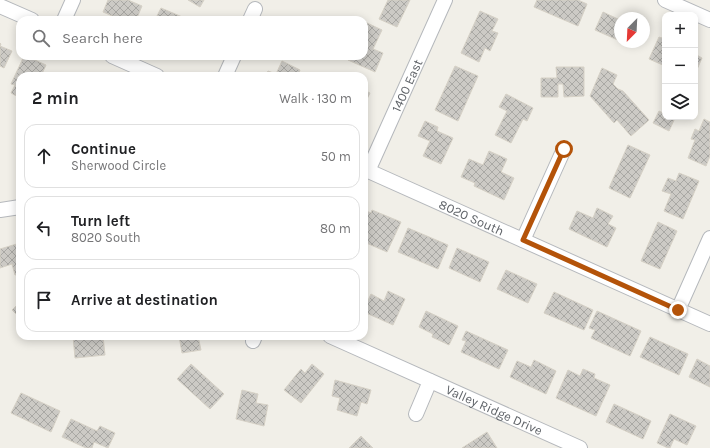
<!DOCTYPE html>
<html lang="en">
<head>
<meta charset="utf-8">
<style>
  :root { --surface:#fff; --page:#f2f2f2; --text:#202124; --muted:#757577; --line:#e0e0e0 }
  body { margin:0; font-family:Karla,sans-serif; background:var(--page); color:var(--text) }
  .controls { position:absolute; right:12px; top:12px; display:grid; overflow:hidden; border-radius:8px; box-shadow:0 2px 10px #0003 }
  .controls button { width:36px; height:36px; display:grid; place-items:center; padding:0; border:0; border-bottom:1px solid var(--line); background:var(--surface); color:var(--text); font:20px sans-serif }
  .compass { position:absolute; left:614px; top:12px; width:36px; height:36px; border-radius:50%; background:var(--surface); box-shadow:0 2px 10px #0003; rotate:204deg }
  .stop { position:absolute; width:12px; height:12px; margin:-9px; border:3px solid #b45309; border-radius:50%; background:#fff }
  .stop.end { background:#b45309; border-color:#fff; box-shadow:0 1px 4px #0008 }
  .list { margin:0; padding:0; list-style:none }
  h2 { display:flex; justify-content:space-between; align-items:center; height:52px; margin:0; padding:0 16px; font-size:17px }
  h2 small { font-size:13px; font-weight:400; color:var(--muted) }
  .list li { display:grid; grid-template-columns:26px 1fr auto; gap:12px; align-items:center; box-sizing:border-box; height:64px; margin:0 8px 8px; padding:0 8px; border:1px solid var(--line); border-radius:12px }
  .list b { display:block; font-size:15px; white-space:nowrap }
  .list p { margin:0; font-size:13px; white-space:nowrap; color:var(--muted) }
  .list em { font-size:13px; font-style:normal; color:var(--muted) }
  .icon { flex:none; width:22px; height:22px; fill:none; stroke:currentColor; stroke-width:2; stroke-linecap:round; stroke-linejoin:round }
  .map { position:relative; flex:none; width:710px; height:448px; overflow:hidden }
  .search { position:absolute; background:var(--surface); box-shadow:0 2px 10px #0003; left:16px; top:16px; width:352px; height:44px; display:flex; align-items:center; gap:10px; box-sizing:border-box; padding:0 14px; border-radius:12px; color:var(--muted); font-size:15px }
  .panel { position:absolute; background:var(--surface); box-shadow:0 2px 10px #0003; left:16px; top:72px; width:352px; height:268px; border-radius:12px }
  .map>svg:first-child { display:block }
  .building { fill:url(#building-cross-hatch); stroke:#d6d1c6 }
  .lines { fill:none; stroke-linecap:round; stroke-linejoin:round }
  .minor-casing { stroke:#b5b8bc; stroke-width:16 }
  .minor { stroke:#fff; stroke-width:14 }
  .route { stroke:#b45309; stroke-width:5 }
  .labels { text-anchor:middle; stroke-width:3; stroke-linejoin:round; paint-order:stroke }
  .street-label { font-size:13px; fill:#5f6368; stroke:#fff }
</style>
</head>
<body>
<div class="map">
<svg width="710" height="448" viewBox="0 0 710 448">
  <defs>
    <pattern id="building-cross-hatch" width="8" height="8" patternUnits="userSpaceOnUse"><rect width="8" height="8" fill="#cccac5"/><path d="M0 0l8 8M0 8l8-8" fill="none" stroke="#a9a8a4"/></pattern>
  </defs>
  <rect width="100%" height="100%" fill="#f1efe8"/>
  <path class="building" d="M108,0H128L142,6L136,20H122L103,12Z
    M188,0H204L200,7Z
    M388,0H410L397,27L379,19Z
    M537,0H578L587,4L578,26L534,7Z
    M161,8L187,19L155,20Z
    M480,11L498,19L492,31L498,33L490,51L485,48L479,62L461,53Z
    M603,12L620,20V41L595,30Z
    M365,22L382,30L373,49L383,53L375,72L348,60L349,56H364V24Z
    M659,37L665,39V66L649,59Z
    M0,43L1,44L0,46L12,51L4,68L0,66Z
    M695,54L702,58L695,74Z
    M24,56H26L46,65L41,76H20V98L11,93L15,85L11,84Z
    M282,61L300,70L298,76H265L268,71L276,74Z
    M455,66L478,76L458,121L435,110Z
    M556,67H584V96L564,97L563,84H558V97H541V78H557Z
    M602,68L617,75L613,84L618,89L623,91L649,120L631,136L617,120L614,123L590,96Z
    M364,90L370,93L364,105Z
    M506,94L533,108L527,121L523,119L511,143L495,135L507,111L499,107Z
    M659,111L665,114V117H672L675,118L669,131L653,123Z
    M704,119L710,122V156L706,166L688,158L695,140L691,139L695,129L699,131Z
    M425,121L438,127L437,131L453,138L441,164L423,156L430,141L418,136Z
    M628,145L650,155L630,198L609,188Z
    M489,151L507,159L501,172L514,178L504,200L474,186L475,183L461,177L469,159L483,165Z
    M679,173L699,181L683,219L664,211L671,194L662,191L668,178L676,181Z
    M597,208L613,216L608,224L616,228L607,247L569,229L577,211L593,218Z
    M364,210L371,213L372,210L401,222L387,252L364,242Z
    M658,222L677,231L660,269L641,261Z
    M408,228L448,245L438,269L398,252Z
    M20,243V274L15,275L12,264L0,268V249Z
    M457,248L489,262L480,282L449,268Z
    M506,270L537,284L528,303L497,289Z
    M388,291L405,299L393,325L364,312V309L371,294L384,301Z
    M554,292L593,310L584,330L544,313Z
    M20,302V318L12,310Z
    M426,311L458,326L449,345L432,337L433,334L419,327Z
    M597,311L641,331L630,356L591,338L595,330L589,328Z
    M466,331L508,350L499,369L461,352L466,341L462,340Z
    M73,336H103L105,355L75,358Z
    M179,336H198L201,350L182,353Z
    M650,337L688,354L679,375L640,357Z
    M697,359L710,366V387L689,377Z
    M534,360L556,371L546,394L510,377L517,361L531,367Z
    M191,364L224,394L210,409L177,379Z
    M312,364L324,374L301,403L284,390L301,369L305,373Z
    M583,369L595,374L594,378L610,385L596,416L556,398L568,370L580,376Z
    M335,380L371,390L367,404L361,402L357,416L337,410L340,398L332,396Z
    M242,390L258,394L256,403L268,405L264,426L236,419Z
    M21,393L60,411L51,432L11,413Z
    M614,404L651,421L643,439L606,422Z
    M670,414L696,426L687,445L674,439L670,448H668L657,443Z
    M71,419L97,431L100,426L115,433L108,448L94,442L92,448H86L62,437Z
    M487,432L497,448H462Z
    M361,436L373,448H349Z"/>
  <g class="lines">
    <g class="minor-casing">
      <g id="minor">
        <path d="M665,0L710,20"/>
        <path d="M0,6L32,20"/>
        <path d="M64,20L73,0"/>
        <path d="M250,20L255,9"/>
        <path d="M112,56L157,76"/>
        <path d="M225,76L234,56"/>
        <path id="s1" d="M364,169L710,324"/>
        <path id="s2" d="M368,171L445,0"/>
        <path d="M0,210L20,207"/>
        <path d="M523,240L564,149"/>
        <path d="M678,310L710,238"/>
        <path id="s3" d="M330,336L580,448"/>
        <path d="M253,341L255,336"/>
        <path d="M416,414L430,381"/>
      </g>
    </g>
    <use href="#minor" class="minor"/>
  </g>
  <g class="lines">
    <path class="route" d="M564,149L523,240L678,310"/>
  </g>
  <g class="labels">
    <g class="street-label">
      <text dy="5" stroke="none"><textPath href="#s2" startOffset="94">1400 East</textPath></text>
      <text dy="5" stroke="none"><textPath href="#s1" startOffset="118">8020 South</textPath></text>
      <text dy="5" stroke="none"><textPath href="#s3" startOffset="180">Valley Ridge Drive</textPath></text>
    </g>
  </g>
</svg>
<div class="controls">
<button>+</button>
<button>−</button>
<button><svg class="icon" aria-label="layers" viewBox="0 0 24 24"><path d="M12 4l9 5-9 5-9-5zM3 14l9 5 9-5"/></svg></button>
</div>
<svg class="compass" viewBox="-18 -18 36 36"><path d="M0-13l5 13h-10z" fill="#e53935"/><path d="M0 13l5-13h-10z" fill="#757577"/></svg>
<div class="stop" style="left:564px;top:149px"></div>
<div class="stop end" style="left:678px;top:310px"></div>
<div class="search"><svg class="icon" aria-label="search" viewBox="0 0 24 24"><circle cx="10" cy="10" r="6"/><path d="M15 15l6 6"/></svg>Search here</div>
<section class="panel">
<h2>2 min<small>Walk · 130 m</small></h2>
<ul class="list">
<li><svg class="icon" aria-label="ahead" viewBox="0 0 24 24"><path d="M12 20V5M6 11l6-6 6 6"/></svg><div><b>Continue</b><p>Sherwood Circle</p></div><em>50 m</em></li>
<li><svg class="icon" aria-label="left" viewBox="0 0 24 24"><path d="M17 20v-9H6M10 6l-5 5 5 5"/></svg><div><b>Turn left</b><p>8020 South</p></div><em>80 m</em></li>
<li><svg class="icon" aria-label="arrive" viewBox="0 0 24 24"><path d="M6 21V4h12l-3 4 3 4H6"/></svg><div><b>Arrive at destination</b></div></li>
</ul>
</section>
</div>
</body>
</html>
